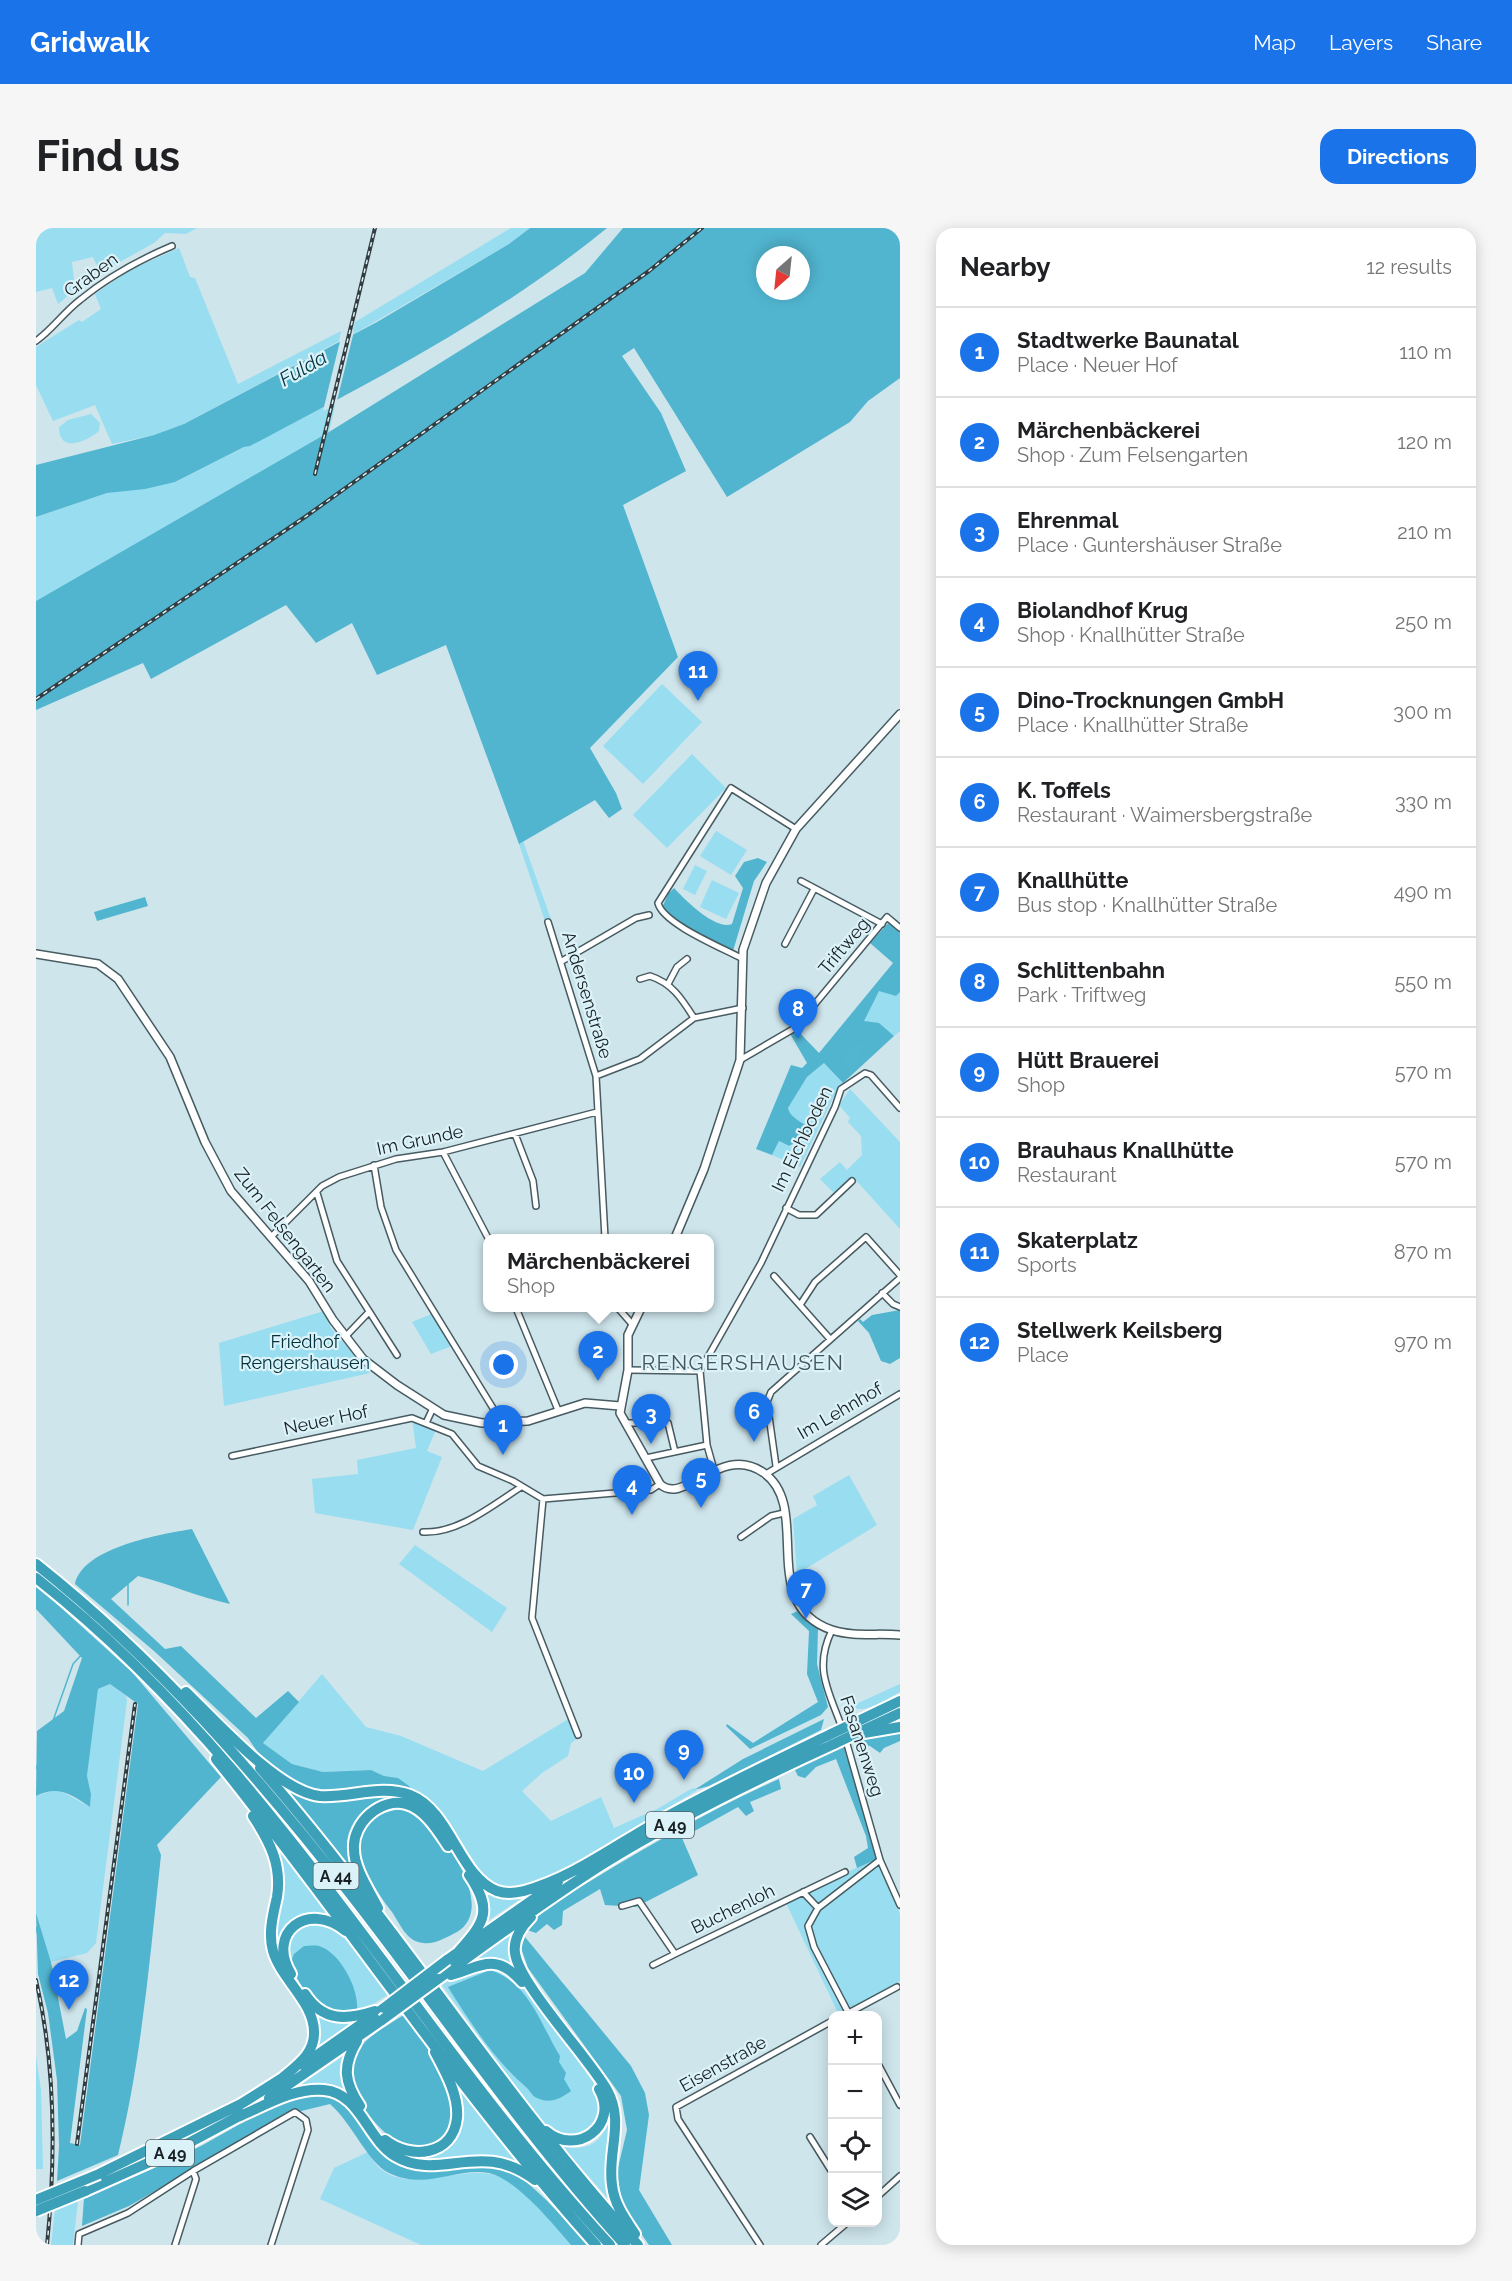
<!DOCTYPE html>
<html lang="en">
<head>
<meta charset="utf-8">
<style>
  :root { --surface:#fff; --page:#f6f6f6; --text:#202124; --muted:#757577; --line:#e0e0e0; --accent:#1a73e8 }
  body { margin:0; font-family:Raleway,sans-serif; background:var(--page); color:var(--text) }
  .controls { position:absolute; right:18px; bottom:18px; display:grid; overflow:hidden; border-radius:12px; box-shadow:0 3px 15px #0003 }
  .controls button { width:54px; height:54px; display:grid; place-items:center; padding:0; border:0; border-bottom:2px solid var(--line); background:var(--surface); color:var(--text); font:30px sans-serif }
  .compass { position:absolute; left:720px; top:18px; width:54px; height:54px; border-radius:50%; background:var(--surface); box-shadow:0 3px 15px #0003; rotate:207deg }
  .you { position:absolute; left:468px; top:1137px; width:21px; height:21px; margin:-15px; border:4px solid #fff; border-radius:50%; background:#1a73e8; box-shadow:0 0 0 9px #1a73e833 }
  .badge { display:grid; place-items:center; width:39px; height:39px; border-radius:50%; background:var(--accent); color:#fff; font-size:20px; font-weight:700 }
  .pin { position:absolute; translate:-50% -50px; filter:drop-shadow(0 2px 3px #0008) }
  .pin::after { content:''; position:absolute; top:32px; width:21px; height:18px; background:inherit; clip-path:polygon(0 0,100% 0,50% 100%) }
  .popup { position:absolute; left:447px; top:1006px; width:231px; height:78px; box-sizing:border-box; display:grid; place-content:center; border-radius:12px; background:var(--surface); filter:drop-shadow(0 2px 4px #0005); font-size:20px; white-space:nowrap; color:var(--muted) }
  .popup b { font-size:22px; color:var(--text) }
  .popup::after { content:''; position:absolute; left:50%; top:100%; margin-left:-12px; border:12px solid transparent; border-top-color:var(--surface) }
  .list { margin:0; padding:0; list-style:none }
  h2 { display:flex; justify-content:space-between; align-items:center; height:78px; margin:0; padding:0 24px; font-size:26px }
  h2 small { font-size:20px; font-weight:400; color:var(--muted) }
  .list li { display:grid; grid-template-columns:39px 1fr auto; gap:18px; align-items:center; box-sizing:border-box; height:90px; padding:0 24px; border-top:2px solid var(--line) }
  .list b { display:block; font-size:22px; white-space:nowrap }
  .list p { margin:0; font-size:20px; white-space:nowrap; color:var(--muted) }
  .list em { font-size:20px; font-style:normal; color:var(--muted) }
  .icon { flex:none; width:33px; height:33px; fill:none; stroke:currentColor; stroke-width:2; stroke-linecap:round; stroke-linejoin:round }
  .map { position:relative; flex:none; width:864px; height:2017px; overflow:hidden; border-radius:18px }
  header { display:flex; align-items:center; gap:36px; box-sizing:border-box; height:84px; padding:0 30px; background:var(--accent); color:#fff }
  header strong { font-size:28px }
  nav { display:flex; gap:33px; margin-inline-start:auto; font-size:21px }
  .intro { display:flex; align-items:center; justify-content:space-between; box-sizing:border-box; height:144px; padding:0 36px }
  h1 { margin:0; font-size:42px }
  .button { padding:15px 27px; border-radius:18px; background:var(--accent); color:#fff; font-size:21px; font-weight:700 }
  main { display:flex; gap:36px; padding:0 36px }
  aside { flex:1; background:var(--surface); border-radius:18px; box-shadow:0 3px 15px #0003 }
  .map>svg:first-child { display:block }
  .green { fill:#98ddf0 }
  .forest { fill:#51b5cf; fill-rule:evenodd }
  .water { fill:#53b6d0 }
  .pier { fill:#cee5ec }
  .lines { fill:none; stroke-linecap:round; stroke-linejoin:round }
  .stream { stroke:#53b6d0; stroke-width:1.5 }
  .minor-casing { stroke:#475b61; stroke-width:8 }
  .tertiary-casing { stroke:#475b61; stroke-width:10 }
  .motorway-casing { stroke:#fff; stroke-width:14 }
  .minor { stroke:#fff; stroke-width:5 }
  .tertiary { stroke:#fff; stroke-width:7 }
  .motorway { stroke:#3ca0b9; stroke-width:10 }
  .rail-casing { stroke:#333d41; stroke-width:4 }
  .rail { stroke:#dbf2f9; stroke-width:1.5; stroke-dasharray:4.5; stroke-linecap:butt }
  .motorway-bridge-casing { stroke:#fff; stroke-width:14; stroke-linecap:butt }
  .motorway-bridge { stroke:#3ca0b9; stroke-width:10 }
  .labels { text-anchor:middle; stroke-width:4.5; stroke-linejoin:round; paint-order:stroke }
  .shield { fill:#dbf2f9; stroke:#525f63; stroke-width:1.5 }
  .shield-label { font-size:16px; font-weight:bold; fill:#182023 }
  .street-label { font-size:18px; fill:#182023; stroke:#dbf2f9 }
  .park-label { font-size:18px; fill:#00313c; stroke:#dbf2f9 }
  .water-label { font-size:20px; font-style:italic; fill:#063742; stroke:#dbf2f9 }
  .quarter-label { font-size:21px; letter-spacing:1.5px; fill:#43575d; stroke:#dbf2f9 }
</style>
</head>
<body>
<header>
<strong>Gridwalk</strong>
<nav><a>Map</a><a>Layers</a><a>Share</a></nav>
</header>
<div class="intro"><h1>Find us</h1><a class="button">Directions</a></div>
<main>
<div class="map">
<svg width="864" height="2017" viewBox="0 0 864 2017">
  <rect width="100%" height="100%" fill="#cee5ec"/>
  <path class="green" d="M0,0H161L150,6L129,5L118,15L64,45L57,29L36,34L39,62L22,76L16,60L0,64Z
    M475,0H494L473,16L316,107L319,94Z
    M143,20L154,49L159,50L202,156L305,103L303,113L148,196L118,207L76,216L59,177L17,193L0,157V119L43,92L46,94L65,81L59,66L94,42Z
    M300,173L293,204L0,373V289L71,265L139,254Z
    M55,186L64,195L63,203C50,214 23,226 23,199L32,192Z
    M626,456L666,494L607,556L567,518Z
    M656,526L690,560L631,620L597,587Z
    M680,603L711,622L695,647L664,628Z
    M487,613L516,694L510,696L483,616Z
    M659,637L671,643L659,667L647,661Z
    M676,652L703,665L690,691L664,679Z
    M864,707V803L858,808L807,798L858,735Z
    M788,835L807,855L799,866L764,939L736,927L743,913L754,919L777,906C772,894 755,893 752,880L771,849Z
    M814,861L864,914V1001L817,949L799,966L784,951L804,934L811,942L826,927L825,908L812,894L814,890L803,877Z
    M288,1083L295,1100L334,1145L188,1178L183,1115Z
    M398,1085L416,1118L395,1126L376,1094Z
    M376,1190L401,1199L391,1223L406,1229L377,1302L279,1285L276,1251L322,1246L321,1232L380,1220Z
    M813,1247L841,1297L761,1346L757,1291L781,1277L777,1268Z
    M379,1317L471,1380L456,1404L363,1336Z
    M286,1446L330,1499L365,1508L447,1543L534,1490L542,1510L535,1515L532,1528L506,1545L486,1563L515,1593L565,1569L578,1600L623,1580L653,1562L658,1560L660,1563L510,1652L479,1663L451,1655L362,1550L348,1548L335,1542L287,1544L256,1536L227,1515Z
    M74,1456L90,1468L91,1473L60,1715L51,1725L15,1734L0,1685V1568L21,1561L54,1579L55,1566L51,1548L62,1461Z
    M864,1456V1464C852,1470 832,1485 819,1480L818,1477Z
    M237,1615L242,1616L301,1693L286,1687L260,1692L247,1735L240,1720Z
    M841,1631L864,1686V1753L803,1787L750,1675L762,1665Z
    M445,1658L495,1664L450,1694L453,1677Z
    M281,1694L301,1700L312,1710L353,1766L323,1785L312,1787C312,1751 316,1739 283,1718L254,1736C250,1714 256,1697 281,1694Z
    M483,1696L486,1746C468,1731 455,1733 433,1735Z
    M461,1738L484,1753L565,1865L568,1877L561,1901L535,1911L515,1903L485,1867L406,1757L431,1741Z
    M280,1783L323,1790L276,1823V1785Z
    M310,1826L314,1868L256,1863Z
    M0,1828L5,1862L7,1941H0Z
    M414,1847L485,1938L455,1928L383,1934L365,1926L386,1928L417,1908Z
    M578,1884L576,1975L525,1917C557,1926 566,1911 578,1884Z
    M332,1924C357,1977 423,1934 462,1948C482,1955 521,2000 535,2017H385L284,1971L298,1940Z
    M42,1973L37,2017H15L19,1982Z"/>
  <path class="forest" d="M587,0H864V150L832,173L814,194L691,269L598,120L586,128L625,185L650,243L587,277L642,429L554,520L580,565L586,581L573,590L559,572L483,616L410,417L341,447L316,395L280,415L250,377L115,451L107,435L0,482V373L293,204L549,45ZM729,27H765V63H729Z
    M722,630L731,634L718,653L697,723L640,693L626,680L632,666L638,660C648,671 680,703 696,696L707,660L699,648L708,634Z
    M109,669L112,678L61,693L58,684Z
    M853,694L864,703V764L860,768L843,763L828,793L843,795L858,808L807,855L788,835L771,849L752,880C755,893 772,894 777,906L753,918L743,913L736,927L720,921L755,837L766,840L771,835L753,804L759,800L783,825L857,735L834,715Z
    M864,1082V1130L854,1136L845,1133L833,1105L822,1093L824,1091L827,1094L836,1087Z
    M156,1301L194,1376C162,1369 134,1356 102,1348L75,1371L129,1421L145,1418L220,1490L252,1463L263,1474L227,1515L256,1536L287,1544L335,1542L348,1548L362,1550L373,1558L388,1582C353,1574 342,1567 318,1599L323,1656L245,1558L212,1510L118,1423L39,1356C47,1319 126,1306 156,1301Z
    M0,1357L96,1444L185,1549L121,1617L125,1627C114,1728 106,1829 82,1927L21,1953L23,1918L21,1852L12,1785L2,1746L0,1685L15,1734L30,1811L41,1803L49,1780L51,1781L34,1915L44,1917L102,1476L74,1456L62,1461L51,1548L55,1566L54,1579C35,1566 22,1557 0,1568L1,1503L28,1483L46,1430L0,1381Z
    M764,1382L782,1401L781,1436L792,1479L785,1487L714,1521L690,1498L691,1496L717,1515L782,1474L771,1446L773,1403L755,1386Z
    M788,1491L785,1502L673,1558L658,1562L707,1531Z
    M864,1502V1513L848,1520L844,1525L834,1518L818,1515L831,1508Z
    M808,1519L841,1631L821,1640L818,1629L832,1620L830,1608L800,1531L780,1539L769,1550L762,1548L759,1542Z
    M743,1551L745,1561L714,1574L718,1583L710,1588L702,1579L646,1610L662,1647L600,1679L569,1677L564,1661L527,1683L526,1697L518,1702L511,1696L500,1705L491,1702C505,1680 534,1665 556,1652C617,1615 678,1580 743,1551Z
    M365,1581C400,1588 465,1678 421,1704C411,1709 398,1717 387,1715C371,1714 364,1696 356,1684C329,1649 296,1591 365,1581Z
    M489,1709L595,1838L609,1865L613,1887L603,1962L636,2017H613L586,1978L581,1944L591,1902L585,1868L492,1740L485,1720Z
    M268,1718C272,1718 279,1717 283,1718C304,1724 323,1761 321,1781C289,1799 266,1763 254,1736L258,1726Z
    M454,1742C494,1755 504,1796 524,1828L523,1834L530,1845L528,1851L535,1863C524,1871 514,1876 501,1870C496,1868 495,1864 491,1860C459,1833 434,1794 412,1759Z
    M369,1786C387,1814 411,1844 417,1878C419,1889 414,1899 408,1908C377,1954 310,1873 314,1839C317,1815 351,1798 369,1786Z
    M283,1863C288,1865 295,1866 300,1868C325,1882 332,1919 357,1934C386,1952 425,1928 456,1935C488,1942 529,1992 552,2017H535C517,1996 480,1951 453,1945C419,1939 391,1963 353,1945C331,1934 317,1896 294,1876L253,1886L93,1978L46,1998L48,1970C82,1955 116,1942 149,1926C193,1905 234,1873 283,1863Z"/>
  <path class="water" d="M494,0H571C462,89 337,153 214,218L208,219L139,254L109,261L71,265L0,289V237L118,207L148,196L341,94L473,16Z
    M818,813L828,817L822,834L816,839L808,841L806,833Z"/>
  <path class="pier" d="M318,103L300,177L287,183L305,109Z"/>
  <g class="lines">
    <path class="stream" d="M92,1347V1377
      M0,1541L37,1436L48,1424
      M0,1699L9,1737"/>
    <g class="minor-casing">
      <path id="minor" d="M0,113C16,102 28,84 44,72C72,49 103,32 136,18
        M765,653L846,696
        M512,694L560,848L569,1010
        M749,716L778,661
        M707,731C687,720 627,696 622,675L695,560L760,601
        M526,733L600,690L613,687
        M604,751L614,748C636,755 646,771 658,790
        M632,756L641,739L651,731
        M704,832L759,800L851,689L864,700
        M560,848L604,831L658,790L707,780
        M479,906L497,953L500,978
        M407,924L452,1010
        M338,937L345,979L360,1022L463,1190L464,1197
        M281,965L301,1033L361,1127
        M750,980L763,987H780L816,953
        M235,1009L286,958L303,949L360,931L407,924L561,884
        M738,1048L794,1111
        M846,1065L857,1076L864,1079
        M764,1077L779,1054L830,1009L864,1047
        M480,1080L522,1182
        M582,1080L596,1096
        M310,1108L332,1085
        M592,1142L664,1143
        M664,1143L725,1035L799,879L805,861L829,845L835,847L864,880
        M664,1143L671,1217L678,1242
        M390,1195L397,1180
        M589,1195H632L639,1224
        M196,1228L376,1190L416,1206L442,1238L477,1253L507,1271
        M610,1230L671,1217
        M740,1238L731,1174L735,1164L864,1050
        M730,1246L864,1166
        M507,1271L496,1390L542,1507
        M507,1271L615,1262L624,1256
        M387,1304C422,1306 457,1277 485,1259
        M705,1309L735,1288L748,1285
        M796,1402C777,1441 793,1463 806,1500
        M809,1509L844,1632L864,1677
        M767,1664L782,1680
        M586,1678L603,1673L639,1726L809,1644
        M617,1737L639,1726
        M807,1788L861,1759
        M814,1788L778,1719L772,1698L782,1680L844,1632
        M842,1836L864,1877
        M774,1909L796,1944
        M842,1968L864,1948
        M42,2017L43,2006L92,1985L157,1943L259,1884L270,1892L272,1902L235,2017
        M139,2017L160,1951L157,1943
        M724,2017L642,1891L640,1879L796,1793
        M785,2017L812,1994"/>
    </g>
    <g class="tertiary-casing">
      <path id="tertiary" d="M0,726L62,736L82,751L134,829L169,914L195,963L273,1053L297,1092L327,1131L361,1157L408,1187L446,1195L492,1193L549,1175L584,1178
        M639,1010L668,941L704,832L707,722L730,655L760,601L864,486
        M605,1080L592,1107V1142L584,1185L624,1256C648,1279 685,1214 728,1245C777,1280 720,1376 796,1402C817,1409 842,1405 864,1407"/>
    </g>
    <g class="motorway-casing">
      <path id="motorway" d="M0,1336C120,1431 221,1547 315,1667C406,1784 489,1907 589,2017
        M0,1350C238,1537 373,1799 574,2017
        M150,1464C180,1493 243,1564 284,1568C314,1570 345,1556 374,1567C415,1583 423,1649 461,1663C470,1666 480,1665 488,1663C536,1650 578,1618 621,1594C678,1562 737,1534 795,1506
        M818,1495L864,1473
        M821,1505L864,1485
        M828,1505L864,1499
        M180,1531C309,1691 423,1864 560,2017
        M224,1540C358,1693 465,1866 602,2017
        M217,1588C234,1614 246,1637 241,1669C237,1687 232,1705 237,1723C245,1751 278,1774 278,1804C279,1826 260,1838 245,1851
        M342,1680C333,1662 318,1641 318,1621C316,1595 345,1569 370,1576C389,1581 402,1603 412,1618
        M495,1689C486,1698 477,1711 479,1725C483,1756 552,1829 571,1862C589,1894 571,1924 576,1957C578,1976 589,1991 599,2006
        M423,1723C449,1694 457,1682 433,1647
        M411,1732L522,1654
        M255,1746C230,1705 271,1672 310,1703
        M415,1747C446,1738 460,1724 486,1754
        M402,1751C456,1712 510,1672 567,1636C641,1590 719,1552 798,1516
        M269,1766C287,1794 311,1792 339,1783
        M321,1813C306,1838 308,1854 324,1878
        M267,1837L348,1780
        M233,1870L346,1792
        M202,1889C228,1878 259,1859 288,1862C324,1865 331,1911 359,1928C404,1955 444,1910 499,1952
        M510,1903C540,1929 584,1898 563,1861
        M349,1912C374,1932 417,1928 421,1890C423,1867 409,1843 399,1824
        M63,1946L205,1876L251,1847
        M49,1963L134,1925L207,1886"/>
    </g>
    <use href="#minor" class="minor"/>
    <use href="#tertiary" class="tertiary"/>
    <use href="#motorway" class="motorway"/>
    <g class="rail-casing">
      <path id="rail" d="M279,246L339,0
        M0,471L269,289L613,43L666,0
        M0,1752C20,1839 20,1928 11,2017
        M41,1916L99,1476"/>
    </g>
    <use href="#rail" class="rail"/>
    <g class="motorway-bridge-casing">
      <path id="motorway-bridge" d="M795,1506L818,1495
        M798,1516L821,1505
        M348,1780L411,1732
        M346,1792L402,1751
        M0,1972L63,1946
        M0,1983L49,1963"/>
    </g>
    <use href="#motorway-bridge" class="motorway-bridge"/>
  </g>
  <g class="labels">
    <g class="shield">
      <rect x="610" y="1584" width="48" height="26" rx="4.5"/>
      <rect x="277.5" y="1635" width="45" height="26" rx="4.5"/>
      <rect x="110" y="1912" width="48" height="26" rx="4.5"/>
    </g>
    <g class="shield-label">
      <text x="634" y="1603">A 49</text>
      <text x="300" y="1654">A 44</text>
      <text x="134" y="1931">A 49</text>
    </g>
    <g class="street-label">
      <text transform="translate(55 47) rotate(-36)" y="6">Graben</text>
      <text transform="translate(808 718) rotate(-50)" y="6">Triftweg</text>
      <text transform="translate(551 767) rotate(73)" y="6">Andersenstraße</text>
      <text transform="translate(766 911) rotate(-64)" y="6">Im Eichboden</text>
      <text transform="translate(384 912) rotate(-12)" y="6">Im Grunde</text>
      <text transform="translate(249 1002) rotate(52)" y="6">Zum Felsengarten</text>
      <text transform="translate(804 1183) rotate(-30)" y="6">Im Lehnhof</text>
      <text transform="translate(290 1192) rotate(-12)" y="6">Neuer Hof</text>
      <text transform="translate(826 1518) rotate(72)" y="6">Fasanenweg</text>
      <text transform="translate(697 1681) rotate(-26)" y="6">Buchenloh</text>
      <text transform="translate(687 1836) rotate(-29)" y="6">Eisenstraße</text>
    </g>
    <g class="park-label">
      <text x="269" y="1120">Friedhof<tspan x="269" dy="21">Rengershausen</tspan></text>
    </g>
    <g class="water-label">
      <text transform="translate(267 140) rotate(-30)" y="7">Fulda</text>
    </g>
    <g class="quarter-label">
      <text x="707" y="1142">RENGERSHAUSEN</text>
    </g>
  </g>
</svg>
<div class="controls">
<button>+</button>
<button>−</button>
<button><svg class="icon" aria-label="locate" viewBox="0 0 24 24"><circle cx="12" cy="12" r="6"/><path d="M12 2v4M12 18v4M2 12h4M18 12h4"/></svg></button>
<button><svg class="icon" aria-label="layers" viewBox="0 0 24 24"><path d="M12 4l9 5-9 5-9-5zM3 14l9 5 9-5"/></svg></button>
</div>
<svg class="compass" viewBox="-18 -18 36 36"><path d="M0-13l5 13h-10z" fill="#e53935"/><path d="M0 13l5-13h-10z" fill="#757577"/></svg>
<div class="you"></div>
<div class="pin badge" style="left:467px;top:1227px">1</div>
<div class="pin badge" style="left:562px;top:1153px">2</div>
<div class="popup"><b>Märchenbäckerei</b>Shop</div>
<div class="pin badge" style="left:615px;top:1216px">3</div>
<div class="pin badge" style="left:596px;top:1287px">4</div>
<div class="pin badge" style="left:665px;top:1280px">5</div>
<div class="pin badge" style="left:718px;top:1214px">6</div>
<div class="pin badge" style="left:770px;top:1391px">7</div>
<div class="pin badge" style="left:762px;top:811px">8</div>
<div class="pin badge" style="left:648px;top:1552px">9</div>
<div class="pin badge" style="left:598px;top:1575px">10</div>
<div class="pin badge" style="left:662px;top:473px">11</div>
<div class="pin badge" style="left:33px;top:1782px">12</div>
</div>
<aside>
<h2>Nearby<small>12 results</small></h2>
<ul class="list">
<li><span class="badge">1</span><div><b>Stadtwerke Baunatal</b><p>Place · Neuer Hof</p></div><em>110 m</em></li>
<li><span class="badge">2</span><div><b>Märchenbäckerei</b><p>Shop · Zum Felsengarten</p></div><em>120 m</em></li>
<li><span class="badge">3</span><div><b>Ehrenmal</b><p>Place · Guntershäuser Straße</p></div><em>210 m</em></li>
<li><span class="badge">4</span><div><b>Biolandhof Krug</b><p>Shop · Knallhütter Straße</p></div><em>250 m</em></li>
<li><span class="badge">5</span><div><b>Dino-Trocknungen GmbH</b><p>Place · Knallhütter Straße</p></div><em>300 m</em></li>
<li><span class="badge">6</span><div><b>K. Toffels</b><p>Restaurant · Waimersbergstraße</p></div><em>330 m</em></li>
<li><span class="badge">7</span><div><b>Knallhütte</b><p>Bus stop · Knallhütter Straße</p></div><em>490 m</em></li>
<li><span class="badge">8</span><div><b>Schlittenbahn</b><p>Park · Triftweg</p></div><em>550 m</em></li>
<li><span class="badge">9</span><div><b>Hütt Brauerei</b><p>Shop</p></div><em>570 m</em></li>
<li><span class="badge">10</span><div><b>Brauhaus Knallhütte</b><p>Restaurant</p></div><em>570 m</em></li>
<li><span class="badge">11</span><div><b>Skaterplatz</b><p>Sports</p></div><em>870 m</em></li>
<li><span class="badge">12</span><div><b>Stellwerk Keilsberg</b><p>Place</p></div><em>970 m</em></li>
</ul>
</aside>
</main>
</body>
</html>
